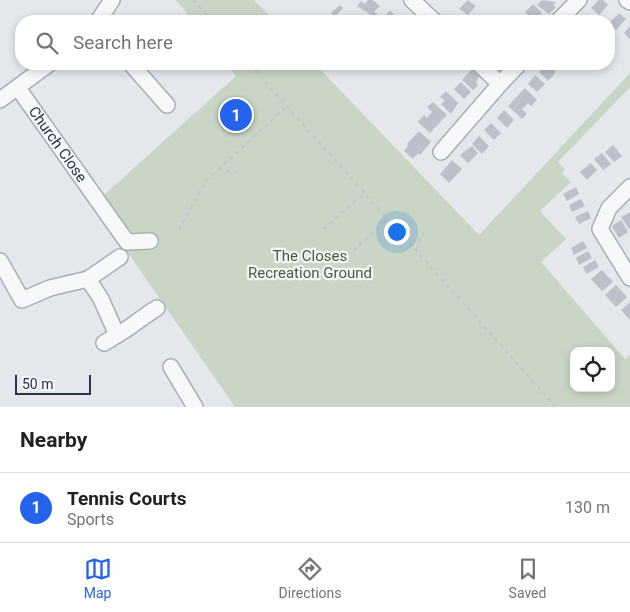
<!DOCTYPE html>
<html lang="en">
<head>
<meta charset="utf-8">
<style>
  :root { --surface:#fff; --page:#f2f2f2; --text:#202124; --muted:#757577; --line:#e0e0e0; --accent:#2563eb }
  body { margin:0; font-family:Roboto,sans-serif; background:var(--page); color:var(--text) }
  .controls { position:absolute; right:15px; bottom:15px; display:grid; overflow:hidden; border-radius:10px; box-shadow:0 2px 8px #0003 }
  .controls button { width:45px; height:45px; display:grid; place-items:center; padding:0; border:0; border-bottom:1px solid var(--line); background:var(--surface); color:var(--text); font:25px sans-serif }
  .scale { position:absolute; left:15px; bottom:12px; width:76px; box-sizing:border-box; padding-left:5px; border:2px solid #2b3445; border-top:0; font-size:14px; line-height:18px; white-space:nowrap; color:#2b3445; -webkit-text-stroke:4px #f4f6f9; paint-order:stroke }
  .you { position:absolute; left:396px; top:231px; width:18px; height:18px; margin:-12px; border:4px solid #fff; border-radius:50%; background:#1a73e8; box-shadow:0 0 0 8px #1a73e833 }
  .badge { display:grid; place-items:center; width:32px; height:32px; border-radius:50%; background:var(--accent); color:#fff; font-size:16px; font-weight:700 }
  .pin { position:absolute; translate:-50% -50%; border:2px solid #fff; box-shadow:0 1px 5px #0006 }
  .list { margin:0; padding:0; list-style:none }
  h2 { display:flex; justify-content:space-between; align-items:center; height:65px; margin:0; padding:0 20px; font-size:21px }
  h2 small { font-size:16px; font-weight:400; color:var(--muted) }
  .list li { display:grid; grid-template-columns:32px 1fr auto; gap:15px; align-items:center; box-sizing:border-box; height:70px; padding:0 20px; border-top:1px solid var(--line) }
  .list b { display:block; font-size:19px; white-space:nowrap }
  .list p { margin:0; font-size:16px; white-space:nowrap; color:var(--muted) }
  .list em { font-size:16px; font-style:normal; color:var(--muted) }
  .icon { flex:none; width:28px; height:28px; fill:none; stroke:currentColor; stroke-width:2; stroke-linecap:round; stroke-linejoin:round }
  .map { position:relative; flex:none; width:630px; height:407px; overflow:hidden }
  .search { position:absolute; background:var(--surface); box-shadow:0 2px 8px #0003; left:15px; right:15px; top:15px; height:55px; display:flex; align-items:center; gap:12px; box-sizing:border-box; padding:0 18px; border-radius:20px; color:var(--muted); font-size:19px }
  .sheet { height:135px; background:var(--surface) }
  nav { display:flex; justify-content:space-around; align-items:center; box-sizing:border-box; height:70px; border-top:1px solid var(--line); background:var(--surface); font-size:14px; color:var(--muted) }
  nav a { display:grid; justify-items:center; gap:2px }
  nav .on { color:var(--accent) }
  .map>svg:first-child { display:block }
  .green { fill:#c9d6c5; fill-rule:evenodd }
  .building { fill:#bbc0ca }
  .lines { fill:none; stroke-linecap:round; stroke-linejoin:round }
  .minor-casing { stroke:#a9aeb7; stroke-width:18 }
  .path { stroke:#c2c5cb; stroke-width:2; stroke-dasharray:4 4; stroke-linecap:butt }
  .minor { stroke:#f7f8fa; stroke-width:15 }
  .labels { text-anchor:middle; stroke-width:4.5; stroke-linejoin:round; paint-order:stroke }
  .street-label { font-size:15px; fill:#2b3445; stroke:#f4f6f9 }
  .park-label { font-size:15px; fill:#3f6138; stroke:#f4f6f9 }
</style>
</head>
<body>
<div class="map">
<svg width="630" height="407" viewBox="0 0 630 407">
  <rect width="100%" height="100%" fill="#e4e7ec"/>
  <path class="green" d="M176,0H254L275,21H193Z
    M226,64H315L479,235L630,73V87L558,162L565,169L562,174L571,182L540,211L566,239L541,262L625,359L630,355V407H235L94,204L236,76ZM574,351H611V388H574Z"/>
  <path class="building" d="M368,0H373L380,6L374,12L378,15L373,21L368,19L371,15L357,6L361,1L365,4Z
    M468,0L476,6L468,15L459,9Z
    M542,0L556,2L553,5L556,7L549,14L537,5Z
    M599,0H603L608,5L599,15L591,8Z
    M533,4L542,13L534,21L525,12Z
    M340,5L343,8L335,17L331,13Z
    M390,10L396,17L392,21H382L381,20Z
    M619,13L626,19L616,30L609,23Z
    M630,26V39L624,33Z
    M546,64L556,72L548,81L539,72Z
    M473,68L480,75L476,82L478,85L473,90L462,80Z
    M535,75L545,84L537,92L528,84Z
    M461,82L471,92L464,99L454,89Z
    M525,88L537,100L531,106L528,103L522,109L527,114L522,119L508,106Z
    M446,91L458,103L451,114L441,104L445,101L440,97Z
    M433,102L447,115L430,133L418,122L424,115L427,118L432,112L427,107Z
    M504,110L514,120L507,128L497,118Z
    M491,123L501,133L494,140L484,130Z
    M419,131L431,142L420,155L418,153L413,159L404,151L408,146L407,144Z
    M479,136L489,146L482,154L472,144Z
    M613,145L622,156L614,162L605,152Z
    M472,146L478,153L468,163L460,155Z
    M602,153L611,164L603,170L594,159Z
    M452,160L462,169L449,183L440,174Z
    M591,163L597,170L587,180L580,172Z
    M576,187L579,194L567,201L563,194Z
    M581,199L585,206L572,212L569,205Z
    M588,211L591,218L579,224L575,217Z
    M630,212V228L629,229L621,217Z
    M621,220L628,232L619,238L612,226Z
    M583,241L587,248L574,255L571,248Z
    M588,251L592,258L579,265L576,258Z
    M595,260L599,267L586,274L583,267Z
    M602,270L613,282L602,291L591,279Z
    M616,285L627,297L616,307L605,295Z
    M630,302V320L621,310Z"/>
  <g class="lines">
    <g class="minor-casing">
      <g id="minor">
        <path d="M412,0L434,21"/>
        <path d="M627,0L630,2"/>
        <path d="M98,21L112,0"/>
        <path d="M558,21L579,0"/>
        <path d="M131,64L167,105"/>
        <path d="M500,84L519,64"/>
        <path id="s1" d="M18,88L127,242L150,241"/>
        <path d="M0,100L49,64"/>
        <path d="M441,152L500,84L479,64"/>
        <path d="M630,187L609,208L600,229L630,278"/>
        <path d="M0,261L22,300L50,288L88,279L101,299L117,335L104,343"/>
        <path d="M88,279L120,257"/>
        <path d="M117,335C132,327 142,317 157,308"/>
        <path d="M171,367L195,407"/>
      </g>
    </g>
    <path class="path" d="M193,0L212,21
      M249,64L556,407
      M219,169L236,173
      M323,229L365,193
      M179,230L205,182L287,106
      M416,250L425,229
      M347,256L388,219"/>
    <use href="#minor" class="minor"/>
  </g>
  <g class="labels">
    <g class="street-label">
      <text dy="5" stroke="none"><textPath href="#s1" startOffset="69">Church Close</textPath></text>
    </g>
    <g class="park-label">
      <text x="310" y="261">The Closes<tspan x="310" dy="17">Recreation Ground</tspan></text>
    </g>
  </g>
</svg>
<div class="controls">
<button><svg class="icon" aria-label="locate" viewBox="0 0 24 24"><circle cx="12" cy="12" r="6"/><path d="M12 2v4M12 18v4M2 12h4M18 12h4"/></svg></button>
</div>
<div class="scale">50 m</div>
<div class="you"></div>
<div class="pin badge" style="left:236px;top:115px">1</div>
<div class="search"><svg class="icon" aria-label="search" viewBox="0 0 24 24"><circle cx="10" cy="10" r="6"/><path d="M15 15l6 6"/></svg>Search here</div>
</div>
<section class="sheet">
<h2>Nearby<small></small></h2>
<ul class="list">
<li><span class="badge">1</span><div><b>Tennis Courts</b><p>Sports</p></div><em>130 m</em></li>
</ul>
</section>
<nav>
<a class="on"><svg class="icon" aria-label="map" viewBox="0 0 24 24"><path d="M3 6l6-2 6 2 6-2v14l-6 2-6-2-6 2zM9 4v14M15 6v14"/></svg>Map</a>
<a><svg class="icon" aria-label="directions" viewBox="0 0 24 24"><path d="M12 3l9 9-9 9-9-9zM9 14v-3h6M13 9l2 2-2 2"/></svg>Directions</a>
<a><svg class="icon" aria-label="saved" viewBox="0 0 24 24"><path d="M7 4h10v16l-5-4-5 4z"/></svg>Saved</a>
</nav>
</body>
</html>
